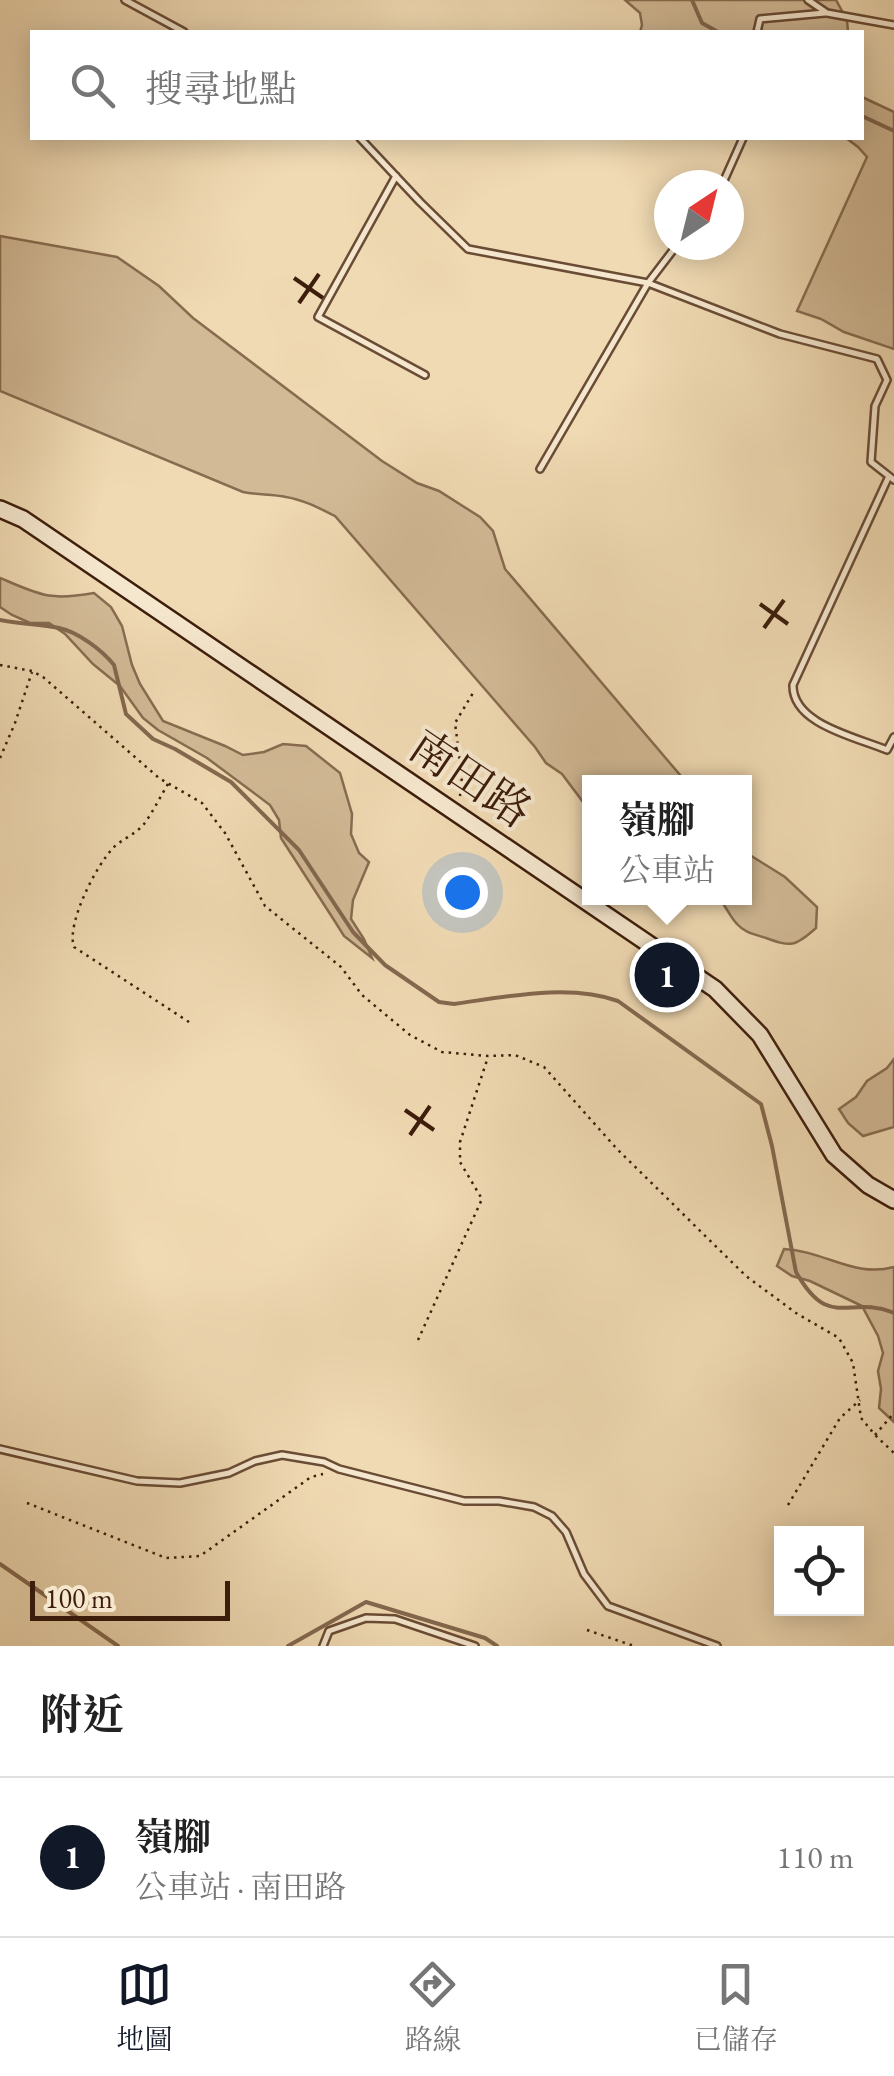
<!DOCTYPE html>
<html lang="zh-TW">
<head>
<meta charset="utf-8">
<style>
  :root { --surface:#fff; --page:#f6f6f6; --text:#222; --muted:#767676; --line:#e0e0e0; --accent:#111827 }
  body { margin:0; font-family:"EB Garamond","Noto Serif TC",serif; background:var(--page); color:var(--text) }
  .controls { position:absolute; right:30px; bottom:30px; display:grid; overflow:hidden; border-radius:0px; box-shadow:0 5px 25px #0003 }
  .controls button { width:90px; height:90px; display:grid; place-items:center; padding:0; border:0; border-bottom:2px solid var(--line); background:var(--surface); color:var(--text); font:50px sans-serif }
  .compass { position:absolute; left:654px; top:170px; width:90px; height:90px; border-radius:50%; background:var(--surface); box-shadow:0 5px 25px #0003; rotate:35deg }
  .scale { position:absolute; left:30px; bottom:25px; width:200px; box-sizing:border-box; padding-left:10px; border:5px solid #3d1d0b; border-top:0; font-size:28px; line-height:35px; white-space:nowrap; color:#3d1d0b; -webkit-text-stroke:8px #f5e7ce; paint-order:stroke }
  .you { position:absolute; left:462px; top:892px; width:35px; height:35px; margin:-25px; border:8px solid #fff; border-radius:50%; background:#1a73e8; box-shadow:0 0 0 15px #1a73e833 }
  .badge { display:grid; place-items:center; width:65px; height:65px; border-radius:50%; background:var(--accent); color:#fff; font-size:32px; font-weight:700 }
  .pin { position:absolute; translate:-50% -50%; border:5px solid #fff; box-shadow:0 2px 10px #0006 }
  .popup { position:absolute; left:582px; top:775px; width:170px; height:130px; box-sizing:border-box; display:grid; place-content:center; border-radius:0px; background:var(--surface); filter:drop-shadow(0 2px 8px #0005); font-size:32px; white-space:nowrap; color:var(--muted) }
  .popup b { font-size:38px; color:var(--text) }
  .popup::after { content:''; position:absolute; left:50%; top:100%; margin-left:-20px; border:20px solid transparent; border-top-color:var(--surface) }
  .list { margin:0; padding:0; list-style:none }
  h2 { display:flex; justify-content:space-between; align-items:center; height:130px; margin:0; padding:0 40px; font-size:42px }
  h2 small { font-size:32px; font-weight:400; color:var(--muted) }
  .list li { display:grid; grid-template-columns:65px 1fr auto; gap:30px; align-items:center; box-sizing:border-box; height:160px; padding:0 40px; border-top:2px solid var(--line) }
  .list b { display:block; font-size:38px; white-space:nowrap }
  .list p { margin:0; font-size:32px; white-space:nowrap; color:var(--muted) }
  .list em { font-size:32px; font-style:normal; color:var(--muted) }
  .icon { flex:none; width:55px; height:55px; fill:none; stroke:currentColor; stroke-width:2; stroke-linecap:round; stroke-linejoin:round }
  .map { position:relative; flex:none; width:894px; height:1646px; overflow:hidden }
  .search { position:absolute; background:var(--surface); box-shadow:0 5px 25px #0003; left:30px; right:30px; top:30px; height:110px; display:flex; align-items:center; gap:25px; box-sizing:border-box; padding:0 35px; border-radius:0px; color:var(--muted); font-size:38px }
  .sheet { height:290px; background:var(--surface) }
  nav { display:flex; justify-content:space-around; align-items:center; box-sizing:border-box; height:140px; border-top:2px solid var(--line); background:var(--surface); font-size:28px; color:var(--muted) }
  nav a { display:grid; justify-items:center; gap:5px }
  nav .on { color:var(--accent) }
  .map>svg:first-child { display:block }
  .green { fill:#d2ba96; stroke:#886c50; stroke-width:2.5 }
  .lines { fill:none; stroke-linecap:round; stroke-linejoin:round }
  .stream { stroke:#84684e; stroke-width:4 }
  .lane-casing { stroke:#6a4c35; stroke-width:10 }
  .secondary-casing { stroke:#3d1d0b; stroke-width:20 }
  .path { stroke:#3d1d0b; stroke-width:2.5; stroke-dasharray:2.5 5; stroke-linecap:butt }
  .lane { stroke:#f5e7ce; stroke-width:5 }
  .secondary { stroke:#f5e7ce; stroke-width:15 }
  .ticks { fill:none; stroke:#3d1d0b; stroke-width:4 }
  .labels { text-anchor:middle; stroke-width:8; stroke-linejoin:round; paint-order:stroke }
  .street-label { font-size:45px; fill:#3d1d0b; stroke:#f5e7ce }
</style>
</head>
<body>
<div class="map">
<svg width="894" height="1646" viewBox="0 0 894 1646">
  <rect width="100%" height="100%" fill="#f0dab3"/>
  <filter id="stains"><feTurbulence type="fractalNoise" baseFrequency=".002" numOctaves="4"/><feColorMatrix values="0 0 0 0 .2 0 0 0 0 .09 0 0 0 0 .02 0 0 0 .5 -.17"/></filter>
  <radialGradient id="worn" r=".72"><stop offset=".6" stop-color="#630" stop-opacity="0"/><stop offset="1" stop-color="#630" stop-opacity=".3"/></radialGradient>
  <path class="green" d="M625,0H836L847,20L848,32H640L642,25L640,13Z
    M862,97L894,112V349L844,332L821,319L797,311L867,157L858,147L846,138H862Z
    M0,236L117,257L159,286L193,318L382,461L417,483L439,491L480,517L493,531L505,569L686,782H590L589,810L562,774L546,763L535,747L335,516C319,508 304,500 286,497C272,494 257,495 243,492L0,391Z
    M0,578C41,595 48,601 94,593L111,607L122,626L132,665L140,684L163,721L225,746L243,755L264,752L283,744L306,746L340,773L352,814L351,834L359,853L369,862L353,900L351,919L364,939L372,958L344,936L334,920L281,838L279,820L270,805L207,758L158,730L143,718L120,686L93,664L65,634L49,623H30L12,615L0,607Z
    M745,852L785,877L817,907L816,928C795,947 791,947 766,938C754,934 745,933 737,924C729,916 726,905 718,898H744Z
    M894,1059V1127L863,1136L848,1123L839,1109L856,1097L867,1081L887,1068Z
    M784,1249C825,1251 854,1278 894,1267V1422L879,1408L881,1389L878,1371L883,1353L878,1336L862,1306L810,1281L792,1276L777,1266Z"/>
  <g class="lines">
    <path class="stream" d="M692,0L702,23L718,32
      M862,116L894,131
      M0,620C19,624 40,624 59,628C78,632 102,650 114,665L126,714L153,739L175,749L231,782L299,850L353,932L385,965L439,1002L454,1004C505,997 569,983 618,1001L761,1104L772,1146L796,1272C830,1332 848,1294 894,1313
      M0,1564L118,1646
      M288,1646L366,1602L485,1638L497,1646"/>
    <g class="lane-casing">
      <path id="lane" d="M125,0L184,32
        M808,0L827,13L894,25
        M757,32L760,19L825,13
        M360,138L420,202L468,249L648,283L780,334L877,359L887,380L875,406L871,462L894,480
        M396,176L318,317L425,375
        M722,185L743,138
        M540,469L648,283L677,245
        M889,476L793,685C792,724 856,737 887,750L894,737
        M0,1449L137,1481L180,1483L229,1473L255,1461L282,1455L324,1462L339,1469L464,1501H499L534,1507L552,1516L566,1532L584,1574L608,1606L717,1646
        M323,1646L329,1631L366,1618L395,1619L475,1646"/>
    </g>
    <g class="secondary-casing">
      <path id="secondary" d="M0,509L23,519L715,989L760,1035L834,1155L868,1185L894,1200"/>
    </g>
    <path class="path" d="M0,665L32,671L43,677L159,778L202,803L225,833L265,906L341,967L362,995L410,1035L442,1052L488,1056L515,1055L544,1067L617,1149L746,1276L796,1313L839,1338L853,1363L861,1418L875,1435L894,1453
      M0,758L15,723L32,672
      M168,784C160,797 153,812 144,824C136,834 122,839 113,848C96,866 66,924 74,947L192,1024
      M460,796L462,777L455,723L473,693
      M418,1340L482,1199L460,1162V1142L488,1057
      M875,1435L894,1413
      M27,1503L166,1558L200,1556L311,1477L323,1474
      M788,1505L840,1418L860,1400
      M587,1630L634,1646"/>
    <use href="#lane" class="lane"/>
    <use href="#secondary" class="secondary"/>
  </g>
  <path class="ticks" d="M294,278L323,298M299,303L319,274M760,604L788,624M764,628L784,600M405,1110L434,1130M410,1135L430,1106"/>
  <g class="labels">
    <g class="street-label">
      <text transform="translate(471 778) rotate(34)" y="16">南田路</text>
    </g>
  </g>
  <rect width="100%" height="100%" filter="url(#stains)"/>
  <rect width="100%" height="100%" fill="url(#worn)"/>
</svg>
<div class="controls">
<button><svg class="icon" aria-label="locate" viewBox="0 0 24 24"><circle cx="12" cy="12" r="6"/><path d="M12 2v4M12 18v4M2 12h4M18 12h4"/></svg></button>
</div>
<svg class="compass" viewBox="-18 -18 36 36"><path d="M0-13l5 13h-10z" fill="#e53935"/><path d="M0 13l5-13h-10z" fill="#767676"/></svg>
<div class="scale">100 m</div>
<div class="you"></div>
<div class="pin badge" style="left:667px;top:975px">1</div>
<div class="popup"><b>嶺腳</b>公車站</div>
<div class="search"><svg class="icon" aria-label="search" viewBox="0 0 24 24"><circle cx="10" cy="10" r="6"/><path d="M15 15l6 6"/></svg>搜尋地點</div>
</div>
<section class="sheet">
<h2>附近<small></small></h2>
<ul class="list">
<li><span class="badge">1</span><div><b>嶺腳</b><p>公車站 · 南田路</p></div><em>110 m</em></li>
</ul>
</section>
<nav>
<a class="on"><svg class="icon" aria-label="map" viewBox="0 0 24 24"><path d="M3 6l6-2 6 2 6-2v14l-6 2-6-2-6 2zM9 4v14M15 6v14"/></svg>地圖</a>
<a><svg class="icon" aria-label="directions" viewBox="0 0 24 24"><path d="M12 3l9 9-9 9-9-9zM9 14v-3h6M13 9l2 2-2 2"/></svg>路線</a>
<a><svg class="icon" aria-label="saved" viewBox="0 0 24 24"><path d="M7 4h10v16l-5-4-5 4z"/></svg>已儲存</a>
</nav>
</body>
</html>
